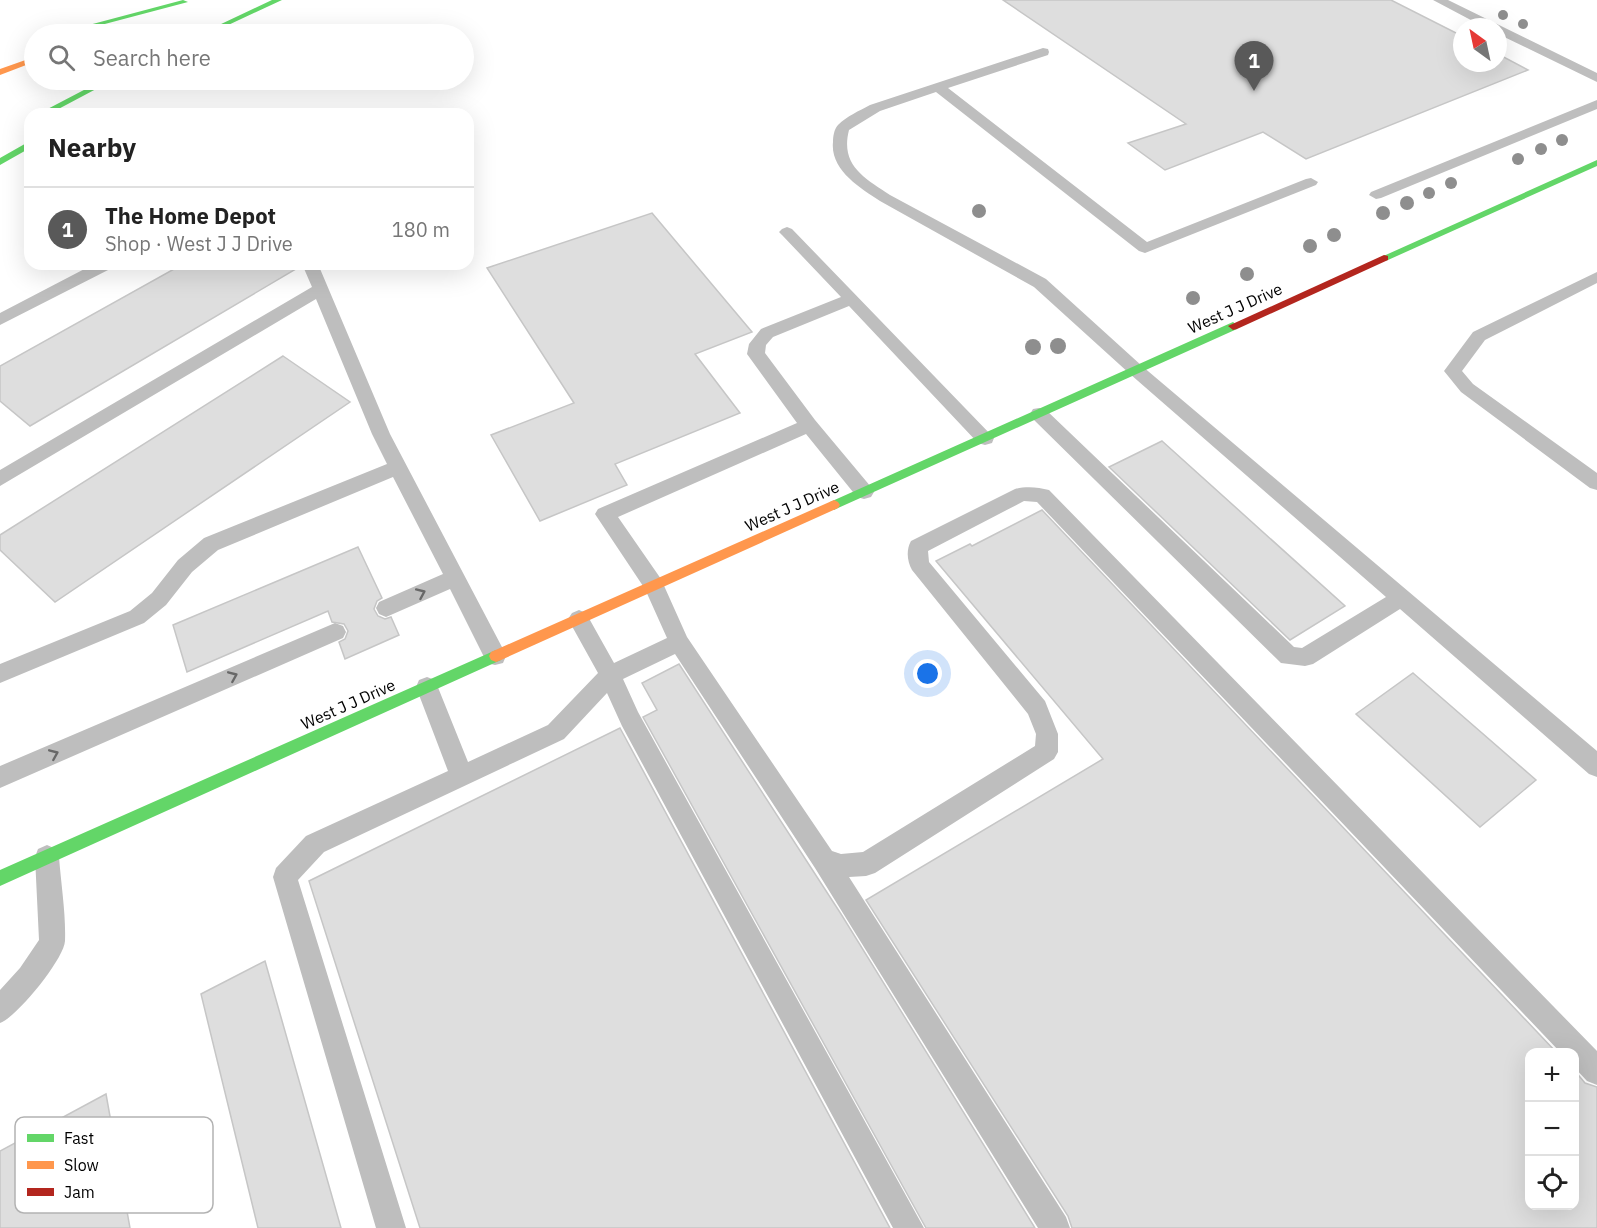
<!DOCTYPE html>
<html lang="en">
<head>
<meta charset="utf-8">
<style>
  :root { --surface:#fff; --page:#f2f2f2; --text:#222; --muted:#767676; --line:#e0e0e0; --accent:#595959 }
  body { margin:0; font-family:"IBM Plex Sans",sans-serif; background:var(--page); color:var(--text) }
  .controls { position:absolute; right:18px; bottom:18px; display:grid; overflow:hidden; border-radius:12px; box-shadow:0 6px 24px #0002 }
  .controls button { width:54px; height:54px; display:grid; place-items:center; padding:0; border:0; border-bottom:2px solid var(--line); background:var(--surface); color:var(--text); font:30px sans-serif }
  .compass { position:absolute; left:1453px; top:18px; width:54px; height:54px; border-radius:50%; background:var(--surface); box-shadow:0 6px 24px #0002; rotate:327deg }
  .you { position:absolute; left:928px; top:674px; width:21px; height:21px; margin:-15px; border:4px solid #fff; border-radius:50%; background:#1a73e8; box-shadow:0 0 0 9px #1a73e833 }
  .badge { display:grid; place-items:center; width:39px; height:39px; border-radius:50%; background:var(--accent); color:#fff; font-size:20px; font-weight:700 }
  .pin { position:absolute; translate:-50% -50px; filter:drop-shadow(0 2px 3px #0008) }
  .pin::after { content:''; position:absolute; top:32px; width:21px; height:18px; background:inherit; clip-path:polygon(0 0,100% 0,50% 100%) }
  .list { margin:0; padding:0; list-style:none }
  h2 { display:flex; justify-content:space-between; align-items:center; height:78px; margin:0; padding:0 24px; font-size:26px }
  h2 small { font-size:20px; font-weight:400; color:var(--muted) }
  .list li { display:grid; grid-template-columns:39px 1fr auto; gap:18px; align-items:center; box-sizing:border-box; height:84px; padding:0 24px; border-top:2px solid var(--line) }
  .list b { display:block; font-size:22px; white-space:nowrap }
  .list p { margin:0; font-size:20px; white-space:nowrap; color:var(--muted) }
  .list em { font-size:20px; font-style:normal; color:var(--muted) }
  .icon { flex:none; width:33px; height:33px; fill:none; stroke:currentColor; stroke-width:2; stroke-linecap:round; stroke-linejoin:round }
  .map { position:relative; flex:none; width:1597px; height:1228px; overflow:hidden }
  .search { position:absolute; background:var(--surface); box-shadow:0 6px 24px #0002; left:24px; top:24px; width:450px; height:66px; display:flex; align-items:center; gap:15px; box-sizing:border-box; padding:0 21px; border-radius:33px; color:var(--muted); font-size:22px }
  .panel { position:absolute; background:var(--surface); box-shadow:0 6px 24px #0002; left:24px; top:108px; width:450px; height:162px; border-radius:18px }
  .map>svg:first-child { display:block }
  .building { fill:#dedede; stroke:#c6c6c6; stroke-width:1.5 }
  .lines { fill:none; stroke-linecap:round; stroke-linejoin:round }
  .lane { fill:#bebebe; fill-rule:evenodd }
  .fast { fill:#63d668; fill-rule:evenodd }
  .slow { fill:#ff974d; fill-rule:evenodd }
  .jam { fill:#b3261e; fill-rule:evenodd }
  .tree { fill:#8e8e8e }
  .oneway { stroke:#686868 }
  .labels { text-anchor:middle; stroke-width:4.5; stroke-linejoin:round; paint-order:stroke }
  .street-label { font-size:16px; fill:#000; stroke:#fff }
  .key { fill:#fff; stroke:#b2b2b2; stroke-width:1.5 }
  .key-label { font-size:16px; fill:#000 }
</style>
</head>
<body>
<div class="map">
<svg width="1597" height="1228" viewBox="0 0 1597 1228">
  <rect width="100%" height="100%" fill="#fff"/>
  <path class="building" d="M1003,0H1391L1462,36V63H1498V54L1528,70L1306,159L1263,132L1165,170L1128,143L1186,124Z
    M652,213L752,332L695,354L740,413L615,464L627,485L540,521L491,435L574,403L487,268Z
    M183,264H300L301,266L30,426L0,401V366Z
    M283,356L350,402L55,602L0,550V535Z
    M1162,441L1345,606L1290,640L1109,467Z
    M1042,510L1557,1053H1530V1206H1575V1071L1585,1083L1597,1087V1228H1072L1068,1216L866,900L1103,759L936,561L970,544L972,546Z
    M358,547L382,598L377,601L374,609L378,616L385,619L391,617L399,635L345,659L339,642L345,639L348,631L344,624L332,622L328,611L187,672L173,625Z
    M679,664L841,914L1035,1228H926L643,717L657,710L642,683Z
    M1413,673L1536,780L1480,827L1356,714Z
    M620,728L890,1228H420L309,881Z
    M265,961L341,1228H258L201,994Z
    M106,1094L130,1228H0V1151Z"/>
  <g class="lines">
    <path class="lane" d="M1433,0H1448L1597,73V82L1498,34V27H1484Z
      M1043,48L1048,49L1049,52L1048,55L948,88L1147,242L1306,179L1311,178L1318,182L1316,185L1145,253L1139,251L936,92L880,111L849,130C840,165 864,178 890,195L1046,279L1142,366L1597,751V777L1589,774L1400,609L1313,664L1305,666L1281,663L1033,419L1030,414L1033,409L1039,408L1045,409L1294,647L1302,648L1386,597L1130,374L1034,287L880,201C860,188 830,170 833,142C833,137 834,129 838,125C847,116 859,111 870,105Z
      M1597,100V109L1381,198L1376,199L1369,195L1371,192Z
      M787,227L792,229L994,438L992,443L985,445L978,443L849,306L773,337L766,345L765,353L815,420L871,487L874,492L871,497L864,499L857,497L806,434L618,517L661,579L687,637L832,851L841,854L863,852L1035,746L1036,734L1028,714L912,570C907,561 906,550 911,541L1015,489C1026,486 1038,487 1049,490L1597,1051V1085L1587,1081L1574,1067V1052H1560L1037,502L1024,501L928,551L929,562L1045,701L1058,734V752L1054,759L875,873L866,876L849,877L1066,1217L1070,1228H1038L815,868L675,654L623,679L638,712L924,1228H893L622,726L607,693L564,739L324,852L298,880L406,1228H376L273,877L276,868L306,836L448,771L416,687L419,680L427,677L435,680L468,762L548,725L598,673L568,619L572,613L579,610L586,613L614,663L667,638L645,589L595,514L598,509L797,423L747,354L749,344L761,329L841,297L782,235L779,232L782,229Z
      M94,264H114L112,268L0,325V313Z
      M302,264H318L390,434L503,649L506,656L503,663L495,665L487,663L450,589L393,614L386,617L379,614L376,608L379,602L443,574L393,477L218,550L192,572L166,605L144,623L0,683V664L130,611L152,593L178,560L204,538L387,464L372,434L316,299L0,486V470L312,287Z
      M1597,272V283L1485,340L1462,371L1473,384L1597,473V490L1590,488L1461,392L1444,371L1473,332Z
      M335,623L343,626L346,632L343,638L0,788V766Z
      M47,845L56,849L59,857C61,884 66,914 65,941C64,959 17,1017 0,1023V990L20,968L39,940L35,857L38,849Z"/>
    <path class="fast" d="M183,0L188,2L67,34H55Z
      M272,0H282L209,34H200Z
      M103,80H113L49,114H38Z
      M30,141V148L0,165V158Z
      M1597,160V166L1388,260L1384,261L1379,258Z
      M1233,322L1238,326L1237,329L838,508L834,510L828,505L830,502Z
      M496,650L501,652L503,656L501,660L0,886V870Z"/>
    <path class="slow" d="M34,57V62L0,75V69Z
      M834,500L838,502L840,505L838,508L501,660L496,662L491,660L489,656L491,652Z"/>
    <path class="jam" d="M1384,255L1388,256V260L1237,329L1233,330L1228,326Z"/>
  </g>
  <g class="tree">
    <circle cx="1503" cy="15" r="5"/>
    <circle cx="1523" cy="24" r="5"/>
    <circle cx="1562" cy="140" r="6"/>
    <circle cx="1541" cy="149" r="6"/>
    <circle cx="1518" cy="159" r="6"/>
    <circle cx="1451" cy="183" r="6"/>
    <circle cx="1429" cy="193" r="6"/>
    <circle cx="1407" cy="203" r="7"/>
    <circle cx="979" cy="211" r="7"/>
    <circle cx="1383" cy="213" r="7"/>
    <circle cx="1334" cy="235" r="7"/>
    <circle cx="1310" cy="246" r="7"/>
    <circle cx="1247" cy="274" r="7"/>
    <circle cx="1193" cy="298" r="7"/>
    <circle cx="1058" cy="346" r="8"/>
    <circle cx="1033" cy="347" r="8"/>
  </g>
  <defs><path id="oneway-chevron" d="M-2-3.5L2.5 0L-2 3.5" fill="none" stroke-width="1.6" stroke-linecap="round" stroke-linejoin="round" transform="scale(1.5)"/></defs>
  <g class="oneway">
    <use href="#oneway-chevron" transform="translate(421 593) rotate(-24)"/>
    <use href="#oneway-chevron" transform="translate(233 676) rotate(-23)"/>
    <use href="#oneway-chevron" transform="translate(54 754) rotate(-23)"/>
  </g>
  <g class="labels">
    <g class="street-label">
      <text transform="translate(1235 308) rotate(-24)" y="6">West J J Drive</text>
      <text transform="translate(792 506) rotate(-24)" y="6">West J J Drive</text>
      <text transform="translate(348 704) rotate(-24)" y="6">West J J Drive</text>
    </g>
  </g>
  <rect x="15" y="1117" width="198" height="96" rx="9" class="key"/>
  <rect x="27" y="1134" width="27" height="8" fill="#63d668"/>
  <rect x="27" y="1161" width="27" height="8" fill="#ff974d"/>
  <rect x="27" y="1188" width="27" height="8" fill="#b3261e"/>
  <g class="key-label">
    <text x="64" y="1144">Fast</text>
    <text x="64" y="1171">Slow</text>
    <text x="64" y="1198">Jam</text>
  </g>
</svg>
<div class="controls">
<button>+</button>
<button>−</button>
<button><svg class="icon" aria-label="locate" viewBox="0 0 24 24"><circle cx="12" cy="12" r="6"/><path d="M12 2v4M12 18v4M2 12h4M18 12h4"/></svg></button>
</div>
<svg class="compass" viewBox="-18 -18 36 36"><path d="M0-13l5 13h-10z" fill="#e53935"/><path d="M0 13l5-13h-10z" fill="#767676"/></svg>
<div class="you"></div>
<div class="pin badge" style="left:1254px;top:91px">1</div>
<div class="search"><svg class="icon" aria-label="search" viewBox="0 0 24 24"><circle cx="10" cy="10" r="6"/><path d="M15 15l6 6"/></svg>Search here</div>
<section class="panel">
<h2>Nearby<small></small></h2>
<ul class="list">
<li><span class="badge">1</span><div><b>The Home Depot</b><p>Shop · West J J Drive</p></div><em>180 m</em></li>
</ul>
</section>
</div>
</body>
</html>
